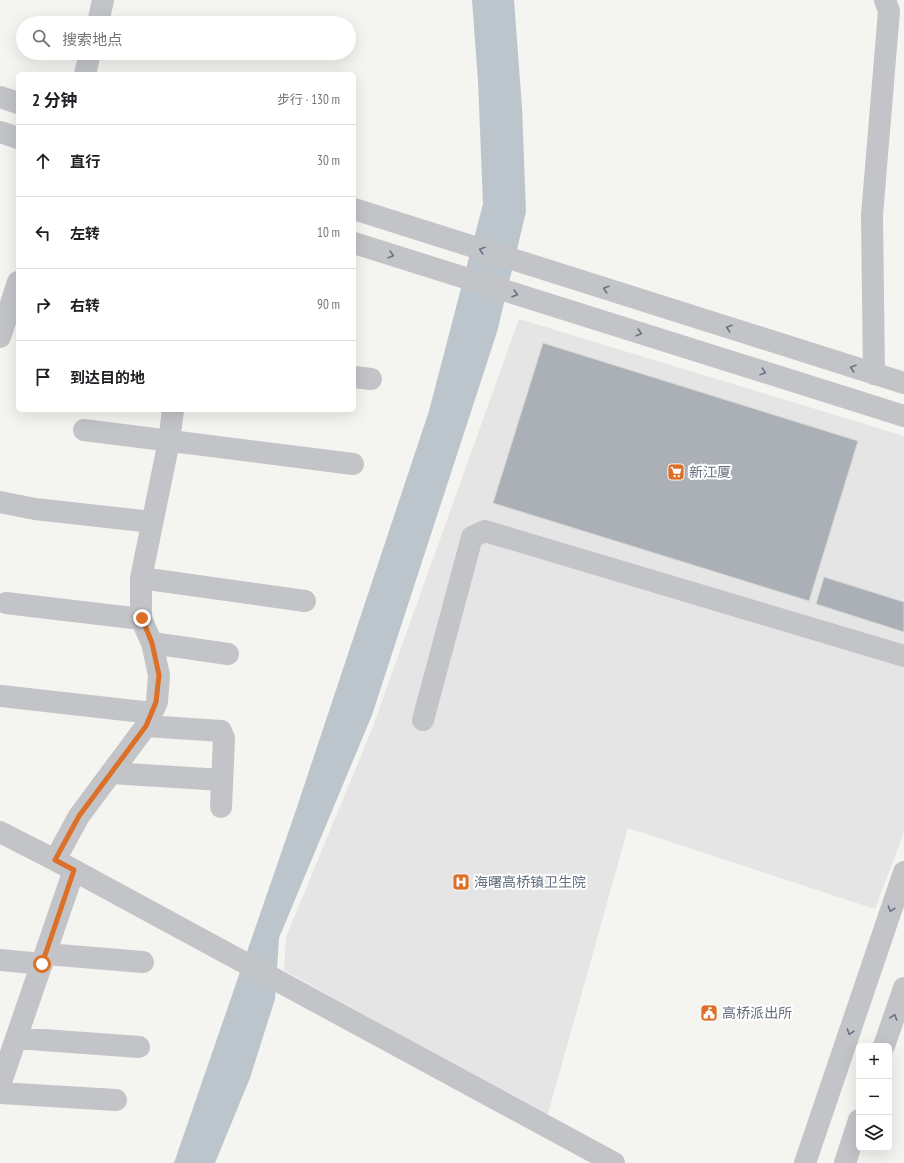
<!DOCTYPE html>
<html lang="zh">
<head>
<meta charset="utf-8">
<style>
  :root { --surface:#fff; --page:#f2f2f2; --text:#202124; --muted:#757577; --line:#e0e0e0 }
  body { margin:0; font-family:"PT Sans Narrow","Noto Sans SC",sans-serif; background:var(--page); color:var(--text) }
  .controls { position:absolute; right:12px; bottom:12px; display:grid; overflow:hidden; border-radius:6px; box-shadow:0 4px 16px #0002 }
  .controls button { width:36px; height:36px; display:grid; place-items:center; padding:0; border:0; border-bottom:1px solid var(--line); background:var(--surface); color:var(--text); font:20px sans-serif }
  .stop { position:absolute; width:12px; height:12px; margin:-9px; border:3px solid #dd7028; border-radius:50%; background:#fff }
  .stop.end { background:#dd7028; border-color:#fff; box-shadow:0 1px 4px #0008 }
  .list { margin:0; padding:0; list-style:none }
  h2 { display:flex; justify-content:space-between; align-items:center; height:52px; margin:0; padding:0 16px; font-size:17px }
  h2 small { font-size:13px; font-weight:400; color:var(--muted) }
  .list li { display:grid; grid-template-columns:26px 1fr auto; gap:12px; align-items:center; box-sizing:border-box; height:72px; padding:0 16px; border-top:1px solid var(--line) }
  .list b { display:block; font-size:15px; white-space:nowrap }
  .list em { font-size:13px; font-style:normal; color:var(--muted) }
  .icon { flex:none; width:22px; height:22px; fill:none; stroke:currentColor; stroke-width:2; stroke-linecap:round; stroke-linejoin:round }
  .map { position:relative; flex:none; width:904px; height:1163px; overflow:hidden }
  .search { position:absolute; background:var(--surface); box-shadow:0 4px 16px #0002; left:16px; top:16px; width:340px; height:44px; display:flex; align-items:center; gap:10px; box-sizing:border-box; padding:0 14px; border-radius:22px; color:var(--muted); font-size:15px }
  .panel { position:absolute; background:var(--surface); box-shadow:0 4px 16px #0002; left:16px; top:72px; width:340px; height:340px; border-radius:6px }
  .map>svg:first-child { display:block }
  .built { fill:#e4e5e4 }
  .water { fill:#bdc5cc }
  .building { fill:#aab0b6; stroke:#d5d5d3 }
  .lines { fill:none; stroke-linecap:round; stroke-linejoin:round }
  .minor { stroke:#c2c4c8; stroke-width:22 }
  .oneway { stroke:#697384 }
  .route { stroke:#dd7028; stroke-width:5 }
  .labels { text-anchor:middle; stroke-width:4; stroke-linejoin:round; paint-order:stroke }
  .poi-label { font-size:14px; fill:#646f80; stroke:#fff; text-anchor:start }
</style>
</head>
<body>
<div class="map">
<svg width="904" height="1163" viewBox="0 0 904 1163">
  <rect width="100%" height="100%" fill="#f4f4f0"/>
  <path class="built" d="M519,319L904,436V832L875,909L628,828L547,1117L284,970L286,937L372,729Z"/>
  <path class="water" d="M472,0H514L522,108L526,212L497,332L372,715L279,938L275,999L250,1078L215,1163H174L296,810L429,411L483,204L478,81Z"/>
  <path class="building" d="M543,343L858,441L809,601L493,503Z
    M824,577L904,602V632L816,604Z"/>
  <g class="lines">
    <path class="minor" d="M98,23L103,0
      M85,74L90,53
      M0,97L18,103
      M0,132L18,138
      M354,209L904,383
      M354,243L904,416
      M0,337L18,282
      M874,374L872,215L889,11L885,0
      M354,377L371,379
      M84,430L353,464
      M0,502L35,509L152,522
      M141,578L305,601
      M6,603L141,619
      M152,643L228,654
      M1,696L152,713
      M423,720L472,537L485,531L904,656
      M146,726L221,731L224,738L221,807
      M111,773L222,780
      M0,832L55,860L614,1163
      M55,860L79,816L146,726L157,702L159,675L152,643L141,619V578L169,441L173,410
      M46,954L143,962
      M0,960L42,964
      M16,1038L139,1047
      M884,1046L904,988
      M0,1085L74,870
      M0,1093L116,1100
      M805,1163L904,872
      M845,1163L859,1120"/>
  </g>
  <defs><path id="oneway-chevron" d="M-2-3.5L2.5 0L-2 3.5" fill="none" stroke-width="1.6" stroke-linecap="round" stroke-linejoin="round"/></defs>
  <g class="oneway">
    <use href="#oneway-chevron" transform="translate(482 250) rotate(-162)"/>
    <use href="#oneway-chevron" transform="translate(391 255) rotate(17)"/>
    <use href="#oneway-chevron" transform="translate(606 289) rotate(-162)"/>
    <use href="#oneway-chevron" transform="translate(515 294) rotate(17)"/>
    <use href="#oneway-chevron" transform="translate(729 328) rotate(-162)"/>
    <use href="#oneway-chevron" transform="translate(639 333) rotate(17)"/>
    <use href="#oneway-chevron" transform="translate(853 368) rotate(-162)"/>
    <use href="#oneway-chevron" transform="translate(763 372) rotate(17)"/>
    <use href="#oneway-chevron" transform="translate(891 909) rotate(109)"/>
    <use href="#oneway-chevron" transform="translate(894 1017) rotate(-71)"/>
    <use href="#oneway-chevron" transform="translate(850 1032) rotate(109)"/>
  </g>
  <g class="lines">
    <path class="route" d="M42,964L74,870L55,860L79,816L146,726L156,702L159,675L152,643L142,618"/>
  </g>
  <defs>
    <g id="supermarket-square" transform="scale(0.9)"><rect x="-9" y="-9" width="18" height="18" rx="4" fill="#dd7028" stroke="#fff"/><path d="M-6-5.5h2.5l.6 2H6L4.5 2H-2.5L-4.4-4H-6ZM-1.5 3.2a1.3 1.3 0 1 0 .1 0ZM3 3.2a1.3 1.3 0 1 0 .1 0Z" fill="#fff"/></g>
    <g id="hospital-square" transform="scale(0.9)"><rect x="-9" y="-9" width="18" height="18" rx="4" fill="#dd7028" stroke="#fff"/><path d="M-5-5h3v3.5h4V-5h3V5h-3V1.5h-4V5h-3Z" fill="#fff"/></g>
    <g id="civic-square" transform="scale(0.9)"><rect x="-9" y="-9" width="18" height="18" rx="4" fill="#dd7028" stroke="#fff"/><path d="M-.6-6.5H3V-4.5H.6V-3L4-1V1h2V6H-6V1h2V-1L-.6-3ZM-1.2 2.5V6h2.4V2.5Z" fill="#fff"/></g>
  </defs>
  <g fill-rule="evenodd">
    <use href="#supermarket-square" x="676" y="472"/>
    <use href="#hospital-square" x="461" y="882"/>
    <use href="#civic-square" x="709" y="1013"/>
  </g>
  <g class="labels">
    <g class="poi-label">
      <text x="689" y="477">新江厦</text>
      <text x="474" y="887">海曙高桥镇卫生院</text>
      <text x="722" y="1018">高桥派出所</text>
    </g>
  </g>
</svg>
<div class="controls">
<button>+</button>
<button>−</button>
<button><svg class="icon" aria-label="layers" viewBox="0 0 24 24"><path d="M12 4l9 5-9 5-9-5zM3 14l9 5 9-5"/></svg></button>
</div>
<div class="stop" style="left:42px;top:964px"></div>
<div class="stop end" style="left:142px;top:618px"></div>
<div class="search"><svg class="icon" aria-label="search" viewBox="0 0 24 24"><circle cx="10" cy="10" r="6"/><path d="M15 15l6 6"/></svg>搜索地点</div>
<section class="panel">
<h2>2 分钟<small>步行 · 130 m</small></h2>
<ul class="list">
<li><svg class="icon" aria-label="ahead" viewBox="0 0 24 24"><path d="M12 20V5M6 11l6-6 6 6"/></svg><div><b>直行</b></div><em>30 m</em></li>
<li><svg class="icon" aria-label="left" viewBox="0 0 24 24"><path d="M17 20v-9H6M10 6l-5 5 5 5"/></svg><div><b>左转</b></div><em>10 m</em></li>
<li><svg class="icon" aria-label="right" viewBox="0 0 24 24"><path d="M7 20v-9h11M14 6l5 5-5 5"/></svg><div><b>右转</b></div><em>90 m</em></li>
<li><svg class="icon" aria-label="arrive" viewBox="0 0 24 24"><path d="M6 21V4h12l-3 4 3 4H6"/></svg><div><b>到达目的地</b></div></li>
</ul>
</section>
</div>
</body>
</html>
